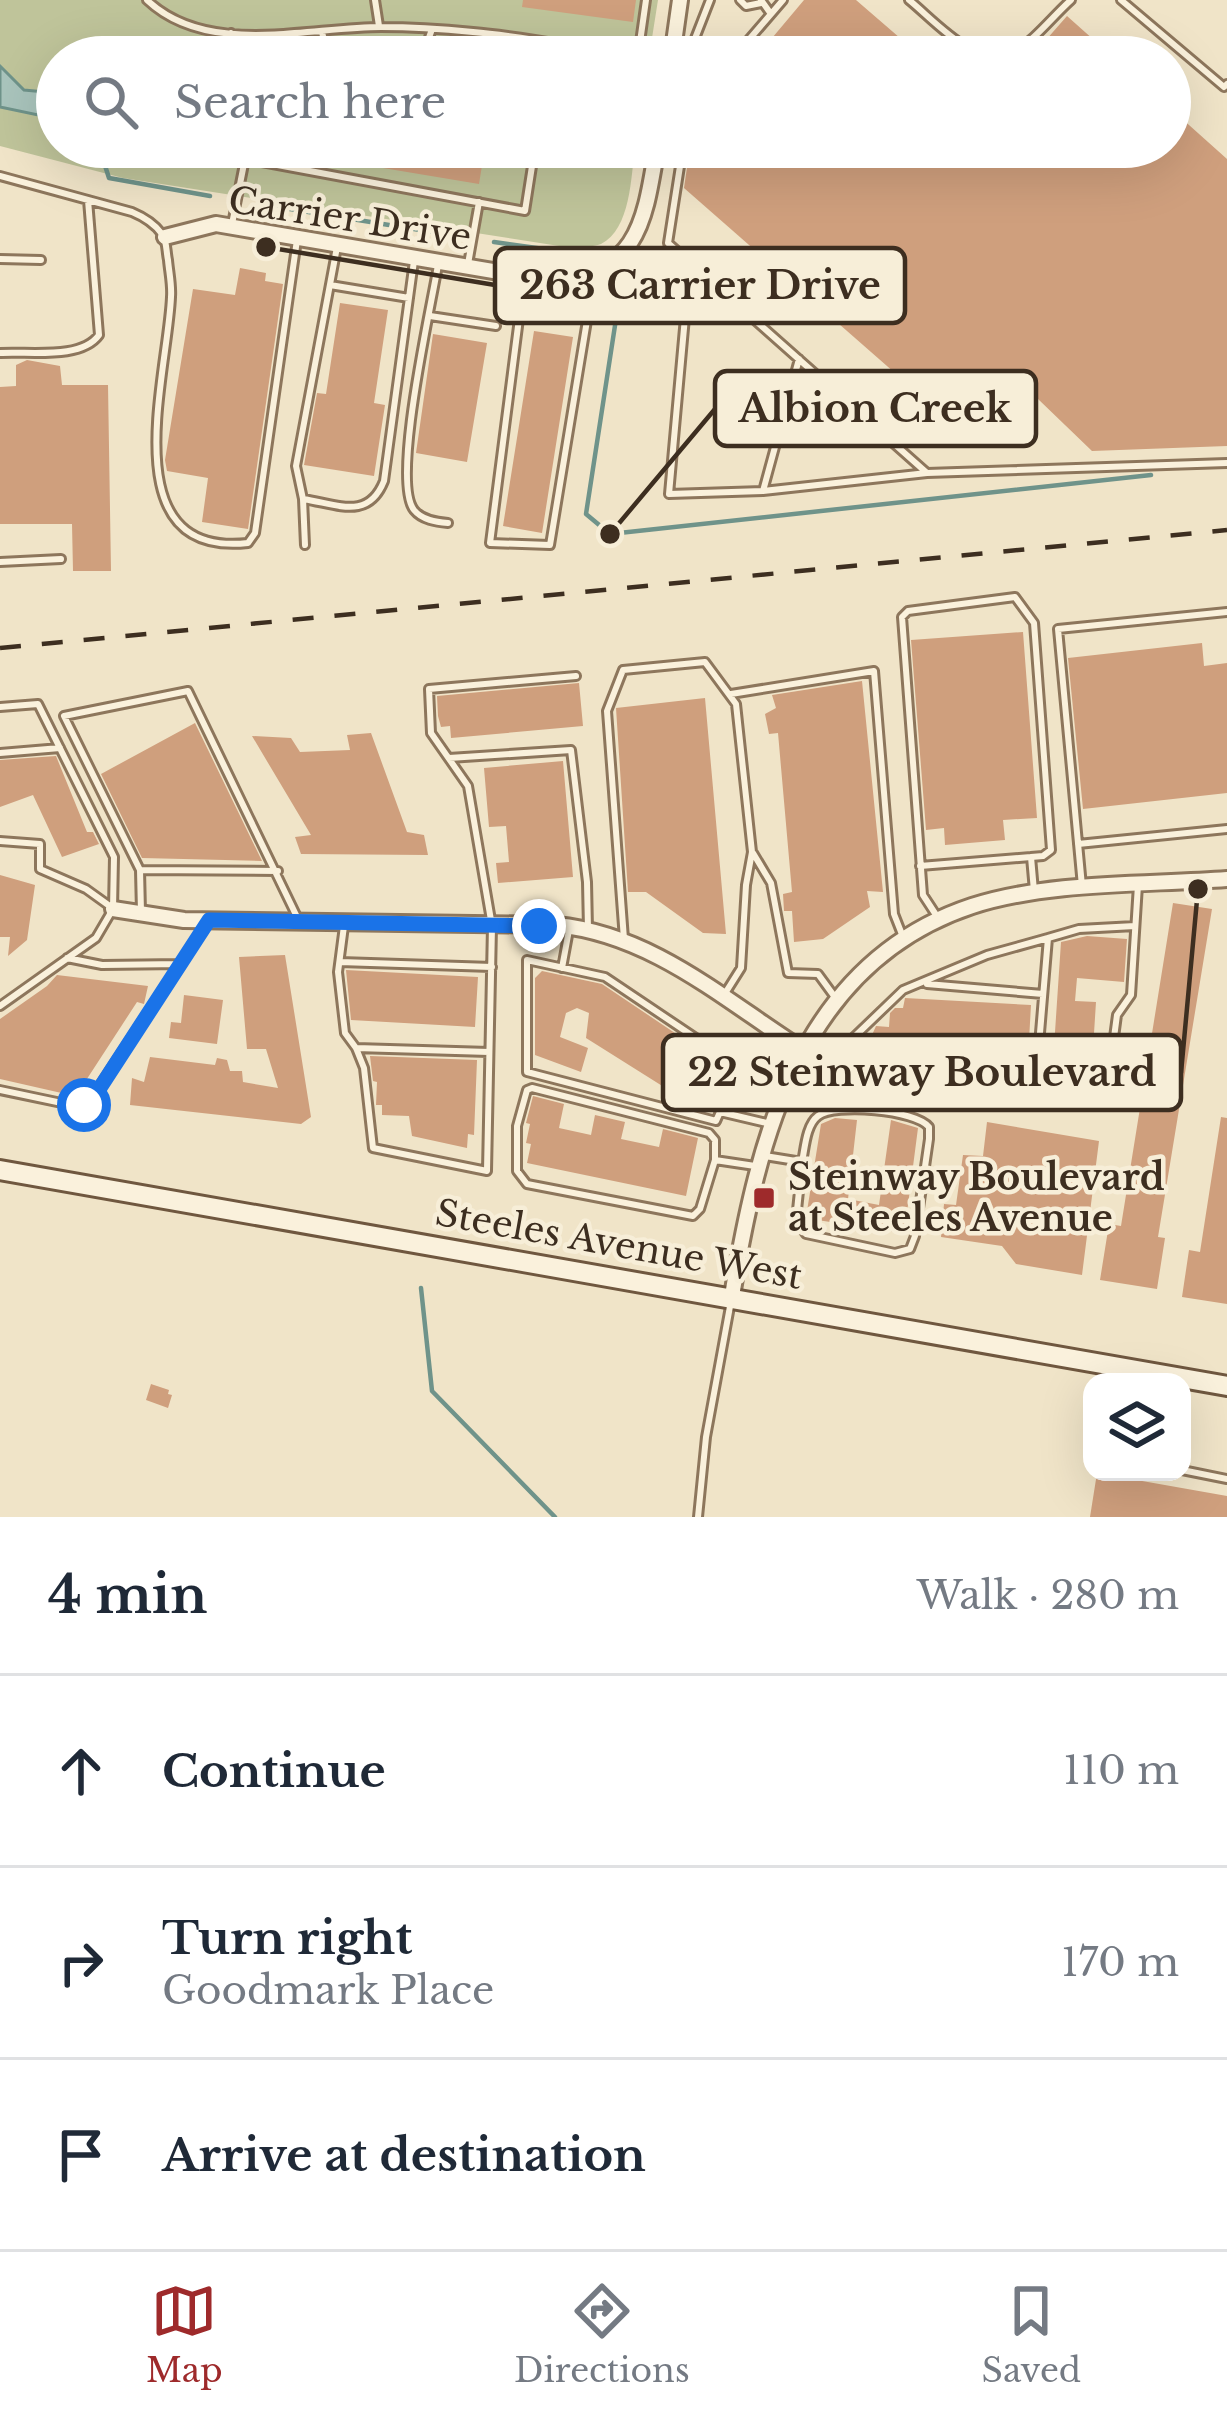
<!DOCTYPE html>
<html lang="en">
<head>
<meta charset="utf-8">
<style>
  :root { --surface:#fff; --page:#f6f6f7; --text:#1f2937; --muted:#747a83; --line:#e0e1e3; --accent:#9e2a2b }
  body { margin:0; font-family:"Libre Baskerville",serif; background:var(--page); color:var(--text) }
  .controls { position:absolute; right:36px; bottom:36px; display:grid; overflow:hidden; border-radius:24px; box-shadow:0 12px 48px #0002 }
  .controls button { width:108px; height:108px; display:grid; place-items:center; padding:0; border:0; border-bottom:3px solid var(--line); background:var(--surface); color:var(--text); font:60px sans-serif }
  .stop { position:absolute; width:36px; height:36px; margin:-27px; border:9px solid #1a73e8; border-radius:50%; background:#fff }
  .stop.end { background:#1a73e8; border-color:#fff; box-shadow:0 3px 12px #0008 }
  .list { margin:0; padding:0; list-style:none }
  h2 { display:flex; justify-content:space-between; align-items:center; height:156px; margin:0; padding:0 48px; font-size:51px }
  h2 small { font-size:39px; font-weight:400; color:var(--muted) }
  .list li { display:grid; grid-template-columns:78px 1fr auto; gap:36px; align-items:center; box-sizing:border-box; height:192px; padding:0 48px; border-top:3px solid var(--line) }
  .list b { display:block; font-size:45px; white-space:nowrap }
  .list p { margin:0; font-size:39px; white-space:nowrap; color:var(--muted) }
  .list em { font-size:39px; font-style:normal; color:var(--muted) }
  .icon { flex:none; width:66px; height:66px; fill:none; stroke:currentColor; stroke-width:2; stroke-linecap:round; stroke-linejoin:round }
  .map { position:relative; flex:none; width:1227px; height:1517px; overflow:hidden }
  .search { position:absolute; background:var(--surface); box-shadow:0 12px 48px #0002; left:36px; right:36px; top:36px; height:132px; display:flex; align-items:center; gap:30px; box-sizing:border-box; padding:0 42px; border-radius:66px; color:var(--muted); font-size:45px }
  .sheet { height:732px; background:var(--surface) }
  nav { display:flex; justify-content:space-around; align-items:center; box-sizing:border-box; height:168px; border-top:3px solid var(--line); background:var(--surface); font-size:33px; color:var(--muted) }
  nav a { display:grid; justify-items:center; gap:6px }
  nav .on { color:var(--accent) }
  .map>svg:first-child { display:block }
  .cemetery { fill:#bfc49a }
  .water { fill:#a9c4bc; stroke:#6f938a; stroke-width:3 }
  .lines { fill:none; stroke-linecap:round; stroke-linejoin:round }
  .stream { stroke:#6f938a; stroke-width:4.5 }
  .building { fill:#cf9f7d }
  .lane-casing { stroke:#8d765c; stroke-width:12 }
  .street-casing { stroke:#8d765c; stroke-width:20 }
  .secondary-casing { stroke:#6f573f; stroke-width:24 }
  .lane { stroke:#faf1dc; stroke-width:6 }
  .street { stroke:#faf1dc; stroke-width:14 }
  .secondary { stroke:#faf1dc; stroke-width:18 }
  .rail { stroke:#3d2e20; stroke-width:4.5; stroke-dasharray:21 21; stroke-linecap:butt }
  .route { stroke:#1a73e8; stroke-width:15 }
  .poi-dot { fill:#9e2a2b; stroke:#f7eed8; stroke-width:4.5 }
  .labels { text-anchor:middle; stroke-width:9; stroke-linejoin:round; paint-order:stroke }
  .street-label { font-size:36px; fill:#3d2e20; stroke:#f7eed8 }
  .poi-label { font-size:36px; font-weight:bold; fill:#3d2e20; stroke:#f7eed8; text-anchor:start }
  .leader { fill:none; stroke:#3d2e20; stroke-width:4.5 }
  .callout-dot { fill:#3d2e20; stroke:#f7eed8; stroke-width:4.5 }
  .callout { fill:#f7eed8; stroke:#3d2e20; stroke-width:4.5 }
  .callout-label { font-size:39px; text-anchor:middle; font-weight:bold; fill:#3d2e20 }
</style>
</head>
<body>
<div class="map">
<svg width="1227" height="1517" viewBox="0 0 1227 1517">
  <rect width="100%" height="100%" fill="#f0e4c8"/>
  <path class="cemetery" d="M0,0H658L649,57H57V147H635C631,176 631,229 601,244C593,247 580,247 572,248L123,178L0,146Z"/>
  <path class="water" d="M0,66L24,90L57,93V119L0,107Z"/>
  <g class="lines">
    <path class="stream" d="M99,147L109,178L210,196
      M259,204L451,235
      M494,242L544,249
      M620,293L586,514L610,534L1151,475
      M421,1288L432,1391L555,1517"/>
  </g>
  <path class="building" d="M523,0H636L633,22L522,7Z
    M804,0H856L922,57H756Z
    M1067,16L1113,57H1031Z
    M1170,108L1227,159V446L1092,451L1038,399L1027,415L1010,405L976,444L684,188L690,147H1170Z
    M293,147H485L479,184L293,153Z
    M240,268L266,273L265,281L283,284L248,529L202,522L208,478L167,471L165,460L193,289L235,295Z
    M340,303L388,310L374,403L385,405L374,476L304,465L317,393L326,394Z
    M534,331L573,337L542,533L503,526Z
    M433,334L487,343L467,462L416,453Z
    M27,360L60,366L62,385H108L111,571H73L72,524H0V387L16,386V365Z
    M1023,632L1037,818L1003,820L1005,840L945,845L944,828L926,830L911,640Z
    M1202,643L1204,666L1227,663V793L1083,809L1068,658Z
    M862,681L883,892L867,891L870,907L823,939L794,942L792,911H784L783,894L792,892L778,733L769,734L765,714L776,708L772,695Z
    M579,683L583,726L451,738L450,726L441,727L438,716L437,696Z
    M705,698L726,934L703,933L646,892H628L616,708Z
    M195,723L262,861L142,858L101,774Z
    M371,733L407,832L424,835L428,855L301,854L295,837L311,835L252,736L291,738L300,752L350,750L347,735Z
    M56,756L87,832H93L99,844L62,857L33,795L0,807V760Z
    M563,761L573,877L498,883L496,863L509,862L506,826L489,827L484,768Z
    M0,875L35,885L27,940L8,956L10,937H0Z
    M1173,903L1212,909L1158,1237L1165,1238L1157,1289L1100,1280L1109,1224L1121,1226Z
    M1087,936L1127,939L1124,982L1077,978L1075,1001L1096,1002L1091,1080L1052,1077L1061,942Z
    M285,955L311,1117L301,1124L130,1105L132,1078L144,1082L150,1057L215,1065L217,1058L227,1060L230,1071H242L243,1082L278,1088L266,1049H247L239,957Z
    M346,970L478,977L475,1027L351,1020Z
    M542,971L602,984L718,1062L707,1099H683L586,1038L589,1013L577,1008L566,1013L560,1037L588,1048L581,1072L535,1055V978Z
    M57,975L148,986L144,1004L137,1002L83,1085L89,1088L79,1097L0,1079V1019L47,986Z
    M184,995L223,1000L217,1044L169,1038L171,1022L181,1023Z
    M905,998L1031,1005L1027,1076L898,1069L897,1078L855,1076L857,1045L872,1035L876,1026L889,1027L890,1013L895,1008H903Z
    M370,1056L477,1060L474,1135L468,1134L467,1148L412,1136L409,1116L382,1115V1105H376L377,1082L373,1081Z
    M533,1096L564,1104L559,1128L591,1135L595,1115L625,1122L621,1139L659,1147L663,1129L698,1138L686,1196L527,1163L531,1144L526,1143L530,1124L526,1123Z
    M1221,1117L1227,1118V1304L1182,1297L1189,1250L1200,1252Z
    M835,1118L857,1120L848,1199L879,1205L891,1120L918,1128L905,1228L897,1232L817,1220L807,1211L821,1124Z
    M987,1122L1099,1141L1082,1275L1016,1264L1002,1246L941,1237L944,1204L956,1205L963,1155L983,1156Z
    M151,1384L169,1390L168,1394L172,1395L168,1408L146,1400Z
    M1097,1473L1227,1496V1517H1090Z"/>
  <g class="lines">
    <g class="lane-casing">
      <path id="lane" d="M147,0C207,57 307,27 381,27C411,27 443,29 473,32C532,37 590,51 648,57
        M375,0L379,26
        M740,0L746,6L761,3
        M909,0C934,20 979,73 1014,52C1035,40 1053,16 1071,0
        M1121,0L1224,87L1227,84
        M771,14L783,0
        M322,32L328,57
        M694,41L710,0
        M638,56L646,0
        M227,57L231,33
        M422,57L431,32
        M734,57L771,14L761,0
        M213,147L212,153L245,159L232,224
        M683,147L668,243L927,473L1227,463
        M245,159L525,211L535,147
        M0,176L132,212C144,217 154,223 162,234C167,241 166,251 168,260C169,272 172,285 171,297C168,374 110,558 248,543L255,533L297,240
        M337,247L296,466L303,499C337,504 368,521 384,481L414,261
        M0,259L41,260
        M690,262L669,494L763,491L927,473
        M468,264L479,202
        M438,265C431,308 391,481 414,510C422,520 436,522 448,523
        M524,280L490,543L550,545L595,272
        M330,285L409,298
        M430,316L496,326
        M0,353C29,351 81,360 99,335L88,200
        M763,491L799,359
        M303,499L305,545
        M0,562L61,559
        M731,694L874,671L894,914L903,937
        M0,707L38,704L114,857L113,909L96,938L0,1006
        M0,753L60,748
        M449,758L571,750L587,882L588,929
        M0,841L40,844V869L86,889L111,907
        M1078,844L1227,829
        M753,853L771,883L788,973L818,974L837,1000
        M920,866L1031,857
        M140,870L278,871
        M1082,886L1058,629L1227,612
        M141,912L140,870L64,716L188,691L298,919
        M940,921L923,895L902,617L908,611L1015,597L1034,623L1051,850L1043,856L1031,857L1034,891
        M344,926L338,972L345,1033L356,1048L364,1068L373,1148L487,1171L492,926L468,786L431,733L429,689L576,676
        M1048,938L1079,929L1135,926
        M624,939L607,711L623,670L705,662L736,704L752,852L746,885L741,968L724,995
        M67,958L102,965L181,964
        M340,962L492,967
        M562,968L569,930
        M927,984L1043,994
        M356,1048L489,1052
        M806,1052L825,1066L833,1085L907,1090L922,1083L1106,1097L1117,1015L1131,995L1138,885
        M825,1065L903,990L987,955L1048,938L1035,1092
        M0,1090L76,1106L89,1102L207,923
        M720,1112L716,1121L527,1072V960L605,977L736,1065L720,1112L771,1124
        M765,1156L802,1162L796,1220L806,1234L895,1253L910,1249L915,1236L929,1139V1127C916,1110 835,1103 818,1116C806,1125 805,1148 802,1162
        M715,1160V1140L709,1133L532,1088L527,1090L517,1126V1171L527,1184L693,1216L700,1209L715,1160L755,1166
        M1182,1470L1227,1479
        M698,1517L706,1437L731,1301"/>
    </g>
    <g class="street-casing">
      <path id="street" d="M672,57L680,0
        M165,237L216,224L546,280C638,275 644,226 657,147
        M113,909L184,920L556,925C652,934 724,1000 803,1050
        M732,1296C758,1138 800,963 972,906C1049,881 1147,885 1227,879"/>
    </g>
    <g class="secondary-casing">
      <path id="secondary" d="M0,1170L1227,1386"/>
    </g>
    <use href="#lane" class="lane"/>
    <use href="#street" class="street"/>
    <use href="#secondary" class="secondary"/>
    <path class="rail" d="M0,648L1227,530"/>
  </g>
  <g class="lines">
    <path class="route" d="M84,1105L96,1094L209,920L539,926"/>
  </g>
  <rect class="poi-dot" x="752" y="1186" width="24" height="24" rx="6"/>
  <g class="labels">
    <g class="street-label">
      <text transform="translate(350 218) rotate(9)" y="13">Carrier Drive</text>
      <text transform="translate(619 1244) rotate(10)" y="13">Steeles Avenue West</text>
    </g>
    <g class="poi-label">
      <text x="788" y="1190">Steinway Boulevard<tspan x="788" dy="41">at Steeles Avenue</tspan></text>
    </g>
  </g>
  <path class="leader" d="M266 247L495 285M610 534L715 409M1198 889L1181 1073"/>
  <g class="callout-dot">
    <circle cx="266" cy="247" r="12"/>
    <circle cx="610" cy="534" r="12"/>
    <circle cx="1198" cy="889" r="12"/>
  </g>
  <g class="callout">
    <rect x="495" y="248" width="410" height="75" rx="12"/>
    <rect x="715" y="371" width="321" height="75" rx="12"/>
    <rect x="663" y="1035" width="518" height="75" rx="12"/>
  </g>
  <g class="callout-label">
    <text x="700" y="299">263 Carrier Drive</text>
    <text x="875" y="422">Albion Creek</text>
    <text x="922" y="1086">22 Steinway Boulevard</text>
  </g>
</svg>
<div class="controls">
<button><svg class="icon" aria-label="layers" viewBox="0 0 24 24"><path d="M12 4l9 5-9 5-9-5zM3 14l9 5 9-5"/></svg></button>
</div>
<div class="stop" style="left:84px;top:1105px"></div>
<div class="stop end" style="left:539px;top:926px"></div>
<div class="search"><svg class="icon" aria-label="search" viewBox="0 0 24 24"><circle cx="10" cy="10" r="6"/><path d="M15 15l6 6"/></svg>Search here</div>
</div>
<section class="sheet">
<h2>4 min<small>Walk · 280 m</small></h2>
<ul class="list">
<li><svg class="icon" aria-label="ahead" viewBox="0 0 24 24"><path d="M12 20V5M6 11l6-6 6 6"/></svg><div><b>Continue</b></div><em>110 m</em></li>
<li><svg class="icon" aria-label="right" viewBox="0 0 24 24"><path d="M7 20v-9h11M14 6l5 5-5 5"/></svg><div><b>Turn right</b><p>Goodmark Place</p></div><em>170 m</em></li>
<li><svg class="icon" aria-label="arrive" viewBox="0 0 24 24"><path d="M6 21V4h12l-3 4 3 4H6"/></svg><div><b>Arrive at destination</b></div></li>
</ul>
</section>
<nav>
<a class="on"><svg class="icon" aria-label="map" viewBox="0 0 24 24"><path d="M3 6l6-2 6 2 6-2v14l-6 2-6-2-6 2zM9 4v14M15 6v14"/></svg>Map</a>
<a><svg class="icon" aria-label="directions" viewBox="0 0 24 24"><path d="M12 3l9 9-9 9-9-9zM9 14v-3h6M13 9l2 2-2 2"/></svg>Directions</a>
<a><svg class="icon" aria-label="saved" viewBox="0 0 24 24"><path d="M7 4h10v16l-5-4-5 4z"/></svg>Saved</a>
</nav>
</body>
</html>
